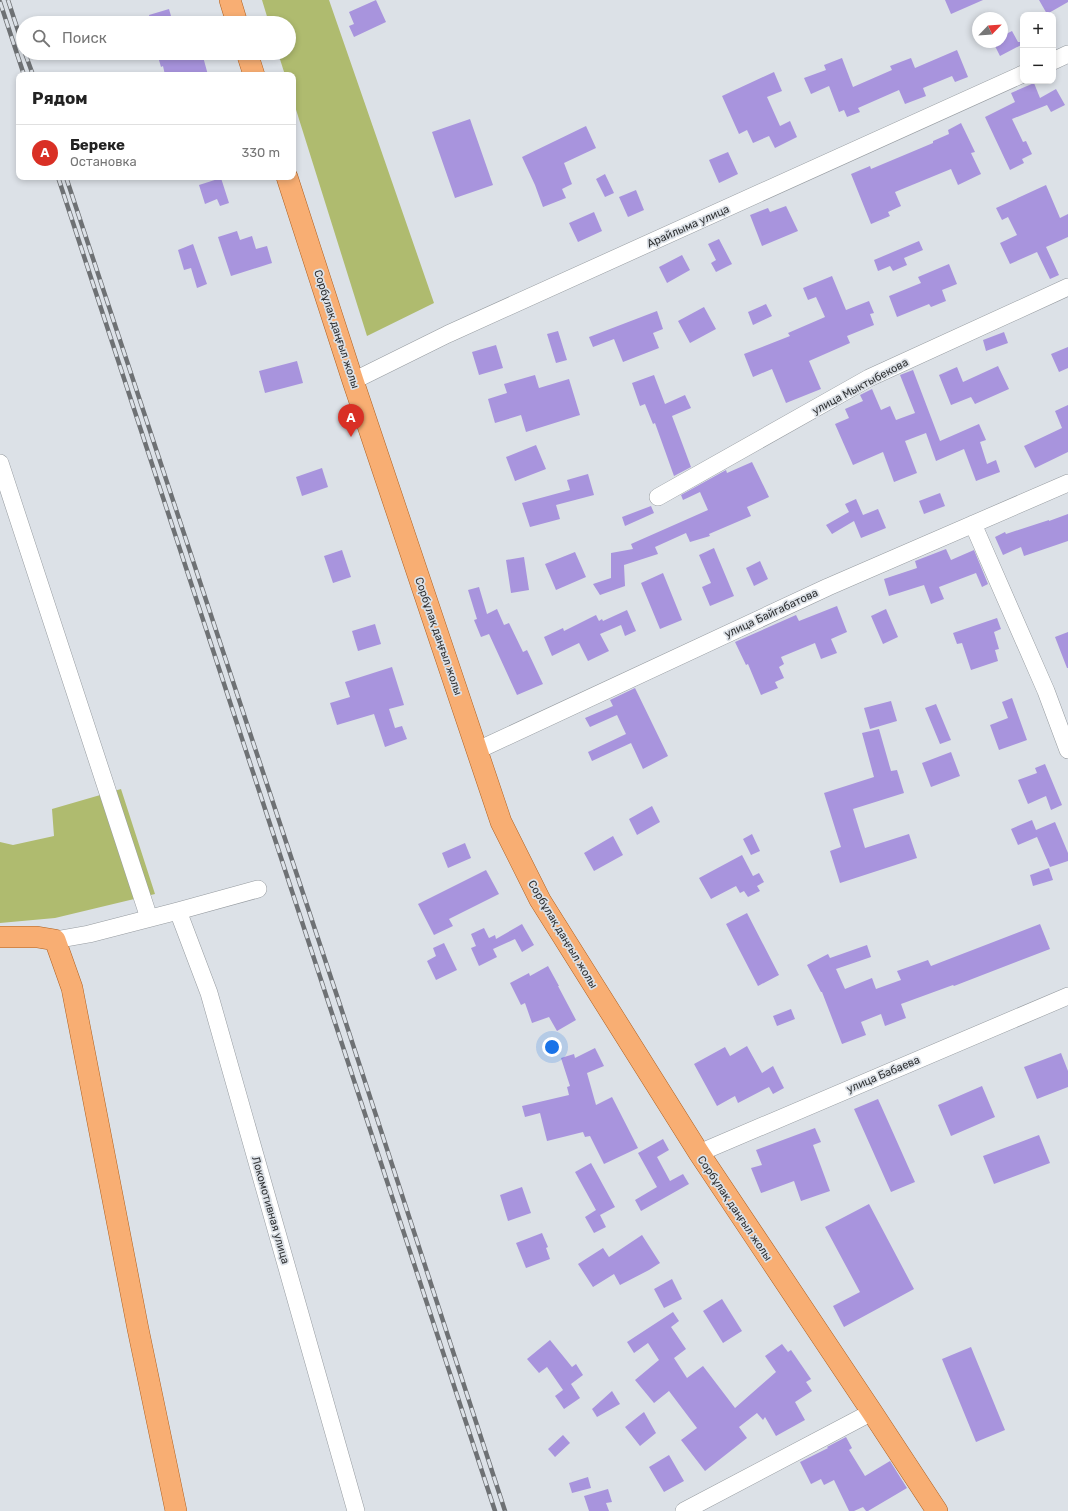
<!DOCTYPE html>
<html lang="ru">
<head>
<meta charset="utf-8">
<style>
  :root { --surface:#fff; --page:#f6f6f6; --text:#222; --muted:#767676; --line:#e0e0e0; --accent:#d93025 }
  body { margin:0; font-family:Rubik,sans-serif; background:var(--page); color:var(--text) }
  .controls { position:absolute; right:12px; top:12px; display:grid; overflow:hidden; border-radius:8px; box-shadow:0 2px 6px #0003 }
  .controls button { width:36px; height:36px; display:grid; place-items:center; padding:0; border:0; border-bottom:1px solid var(--line); background:var(--surface); color:var(--text); font:20px sans-serif }
  .compass { position:absolute; left:972px; top:12px; width:36px; height:36px; border-radius:50%; background:var(--surface); box-shadow:0 2px 6px #0003; rotate:65deg }
  .you { position:absolute; left:552px; top:1047px; width:14px; height:14px; margin:-10px; border:3px solid #fff; border-radius:50%; background:#1a73e8; box-shadow:0 0 0 6px #1a73e833 }
  .badge { display:grid; place-items:center; width:26px; height:26px; border-radius:50%; background:var(--accent); color:#fff; font-size:13px; font-weight:700 }
  .pin { position:absolute; translate:-50% -33px; filter:drop-shadow(0 1px 2px #0008) }
  .pin::after { content:''; position:absolute; top:21px; width:14px; height:12px; background:inherit; clip-path:polygon(0 0,100% 0,50% 100%) }
  .list { margin:0; padding:0; list-style:none }
  h2 { display:flex; justify-content:space-between; align-items:center; height:52px; margin:0; padding:0 16px; font-size:17px }
  h2 small { font-size:13px; font-weight:400; color:var(--muted) }
  .list li { display:grid; grid-template-columns:26px 1fr auto; gap:12px; align-items:center; box-sizing:border-box; height:56px; padding:0 16px; border-top:1px solid var(--line) }
  .list b { display:block; font-size:15px; white-space:nowrap }
  .list p { margin:0; font-size:13px; white-space:nowrap; color:var(--muted) }
  .list em { font-size:13px; font-style:normal; color:var(--muted) }
  .icon { flex:none; width:22px; height:22px; fill:none; stroke:currentColor; stroke-width:2; stroke-linecap:round; stroke-linejoin:round }
  .map { position:relative; flex:none; width:1068px; height:1511px; overflow:hidden }
  .search { position:absolute; background:var(--surface); box-shadow:0 2px 6px #0003; left:16px; top:16px; width:280px; height:44px; display:flex; align-items:center; gap:10px; box-sizing:border-box; padding:0 14px; border-radius:22px; color:var(--muted); font-size:15px }
  .panel { position:absolute; background:var(--surface); box-shadow:0 2px 6px #0003; left:16px; top:72px; width:280px; height:108px; border-radius:8px }
  .map>svg:first-child { display:block }
  .green { fill:#afbb6f }
  .building { fill:#a894dd }
  .lines { fill:none; stroke-linecap:round; stroke-linejoin:round }
  .minor-casing { stroke:#969ba0; stroke-width:18 }
  .major-casing { stroke:#af6020; stroke-width:22 }
  .minor { stroke:#fff; stroke-width:17 }
  .major { stroke:#f8ae73; stroke-width:21 }
  .rail-casing { stroke:#6e7174; stroke-width:4.5 }
  .rail { stroke:#dce1e7; stroke-width:3; stroke-dasharray:9; stroke-linecap:butt }
  .labels { text-anchor:middle; stroke-width:3.5; stroke-linejoin:round; paint-order:stroke }
  .street-label { font-size:11px; fill:#303234; stroke:#dce1e7 }
</style>
</head>
<body>
<div class="map">
<svg width="1068" height="1511" viewBox="0 0 1068 1511">
  <rect width="100%" height="100%" fill="#dce1e7"/>
  <path class="green" d="M262,0H329L434,303L367,336L293,100V75H285L278,53H289V23H269Z
    M121,789L155,894L55,918L0,923V842L13,845L54,836L52,809Z"/>
  <path class="building" d="M376,0L386,22L354,37L349,26L354,24L349,12Z
    M945,0H983L951,14Z
    M1039,0H1068V2L1047,14Z
    M169,9L173,23H151L149,15Z
    M1012,31L1018,42H1023V44L1000,56L993,42H1002V36Z
    M957,50L968,77L955,82L952,76L923,88L926,96L905,104L899,90L858,108L860,112L847,117L844,110L839,112L829,86L811,94L804,78L826,70L824,65L842,58L853,87L892,70L890,66L911,58L915,68Z
    M157,53H202L208,75H165L163,66L161,67Z
    M774,72L782,91L767,97L780,126L790,121L797,137L775,148L769,136L753,143L747,130L739,134L722,96Z
    M1034,83L1040,98L1056,89L1065,105L1051,112L1047,105L1012,119L1023,142L1026,141L1032,154L1022,159L1024,163L1010,170L985,117L1015,102L1011,93Z
    M470,119L493,185L455,198L432,132Z
    M961,123L975,152L971,153L981,174L958,185L951,169L895,192L901,206L888,212L890,216L871,224L851,174L870,166L871,169L933,143V141L949,134L948,130Z
    M586,126L596,148L564,163L572,184L562,189L566,198L543,207L535,185L522,157Z
    M728,152L738,174L719,183L709,160Z
    M605,174L614,193L605,197L596,179Z
    M221,178L229,203L220,206L217,199L205,204L199,185Z
    M1046,185L1060,218L1068,214V237L1046,247L1059,275L1050,279L1037,252L1010,264L1000,243L1017,235L1008,217L1002,220L996,208Z
    M636,190L644,210L628,217L619,197Z
    M786,206L798,231L762,246L750,215L768,208L770,212Z
    M594,212L602,231L578,242L569,223Z
    M237,231L240,240L252,236L256,249L267,246L272,263L231,276L218,237Z
    M719,239L732,264L716,272L711,263L716,260L708,244Z
    M919,241L923,250L904,258L907,265L893,271L890,266L878,271L874,260Z
    M193,244L207,284L197,288L191,268L184,270L178,250Z
    M682,255L690,270L667,283L659,267Z
    M949,264L957,284L942,290L946,301L931,307L929,304L897,317L889,296L921,283L918,277Z
    M832,276L846,310L869,301L874,313L870,314L874,325L847,336L850,343L809,361L821,389L786,403L772,369L753,377L744,354L790,336L788,333L825,317L816,297L808,300L803,288Z
    M766,304L772,316L753,325L748,312Z
    M704,307L716,329L690,343L678,321Z
    M657,311L663,329L653,333L659,348L623,362L614,339L593,347L589,337Z
    M558,331L567,360L556,363L547,334Z
    M1004,332L1008,343L986,351L983,340Z
    M496,345L503,368L479,375L472,352Z
    M1068,347V368L1059,372L1051,354Z
    M297,361L303,383L265,393L259,371Z
    M998,366L1009,389L975,404L971,397L951,405L939,375L957,367L963,382Z
    M913,370L940,441L979,424L986,440L980,442L987,464L996,460L1000,472L976,481L964,449L936,461L926,433L905,441L917,473L894,482L883,452L853,465L835,424L849,418L845,409L863,401L860,395L872,389L881,410L890,406L896,420L915,413L900,375Z
    M535,375L539,388L569,379L580,415L526,432L521,415L495,423L488,399L507,393L504,384Z
    M654,375L665,404L685,395L691,408L672,416L691,467L674,476L655,423L653,424L645,404L640,406L632,383Z
    M1068,405V452L1035,468L1024,446L1062,428L1055,411Z
    M536,445L546,469L515,481L506,457Z
    M752,462L769,497L747,507L751,516L709,534L710,536L690,542L686,533L655,547L658,554L624,565L625,586L600,595L593,584L611,578V553L633,549L631,544L708,510L700,492L683,500L681,495L726,470L727,473Z
    M322,468L328,487L302,496L296,477Z
    M588,474L594,495L556,505L560,519L530,527L522,503L570,490L567,480Z
    M940,493L945,506L924,514L919,501Z
    M856,499L863,515L878,509L886,528L861,538L854,521L832,534L826,525L849,512L845,504Z
    M651,506L654,513L625,526L622,517Z
    M1068,514V541L1024,556L1021,547L1003,555L995,537L1005,532L1006,534L1049,520V521Z
    M714,548L734,596L710,606L702,587L711,583L699,555Z
    M946,549L951,560L974,550L988,584L982,587L976,573L939,587L944,599L931,604L924,585L889,596L884,579L917,568L915,561Z
    M342,550L351,577L333,583L324,556Z
    M575,552L586,577L556,590L545,564Z
    M524,557L529,590L511,593L506,560Z
    M760,561L768,579L754,586L746,568Z
    M663,573L682,620L660,629L641,583Z
    M479,587L487,614L497,609L504,625L509,623L523,652L527,650L543,684L517,695L489,634L481,637L474,620L477,619L468,590Z
    M837,606L847,632L831,639L837,653L821,659L815,643L781,657L784,664L779,667L784,678L775,682L778,688L761,695L748,664L746,665L735,642L796,615L799,621Z
    M886,609L898,637L883,644L871,616Z
    M627,610L636,631L625,636L621,625L600,634L609,651L588,661L579,643L552,656L544,637L563,628L564,631L596,615L599,621L602,619L603,621Z
    M997,618L1001,629L994,632L999,649L995,650L998,661L971,670L962,643L957,644L953,633Z
    M375,624L381,644L358,651L352,631Z
    M1068,632V668H1067L1055,637Z
    M392,667L404,705L389,709L395,728L402,726L407,739L385,747L374,714L337,725L330,703L350,697L345,682Z
    M635,688L668,756L643,769L631,743L592,761L588,752L626,734L617,715L590,727L585,718L613,706L610,700Z
    M1012,698L1027,740L999,750L990,725L1008,718L1002,702Z
    M891,701L897,721L870,729L864,708Z
    M936,704L951,740L940,744L925,708Z
    M879,729L891,771L897,770L904,793L853,809L865,848L909,834L917,858L840,883L830,851L841,847L824,793L874,777L862,733Z
    M951,752L960,776L931,787L922,763Z
    M1045,764L1062,805L1051,810L1046,796L1028,804L1018,780L1037,773L1035,768Z
    M652,806L660,822L637,835L629,819Z
    M1032,820L1036,830L1055,822L1068,853V861L1050,867L1037,837L1018,845L1011,829Z
    M752,834L760,851L751,855L743,839Z
    M613,836L623,855L594,871L584,853Z
    M465,843L471,858L448,868L442,853Z
    M742,855L753,876L759,873L764,882L757,886L760,891L748,897L744,891L740,893L736,886L711,899L699,878Z
    M1049,868L1053,880L1033,886L1030,875Z
    M486,870L499,894L449,919L453,926L434,935L418,904Z
    M747,913L779,975L758,986L726,924Z
    M522,924L534,945L522,952L515,939L493,949L497,957L479,966L471,948L476,946L471,934L484,928L489,938L495,935L496,939Z
    M1040,924L1050,949L954,986L953,985L901,1004L906,1018L885,1026L881,1014L861,1022L866,1035L842,1044L822,992H821L807,965L828,954L830,958L867,945L871,957L836,969L845,989L872,978L876,989L901,980L897,971L928,960L931,966Z
    M444,943L457,970L436,980L427,961L436,956L433,948Z
    M548,966L559,986H558L576,1020L557,1031L549,1017L532,1023L525,1003L521,1005L510,983L529,973L530,976Z
    M791,1009L795,1019L777,1026L773,1016Z
    M747,1046L762,1073L773,1066L784,1088L773,1094L769,1087L738,1103L735,1096L717,1106L694,1064L725,1047L730,1056Z
    M595,1048L604,1066L587,1073L596,1105L612,1097L638,1148L604,1164L590,1136L585,1137L583,1132L547,1141L540,1113L525,1117L522,1106L569,1095L567,1087L570,1086L561,1058L574,1054L575,1058Z
    M1061,1053L1068,1071V1087L1037,1099L1024,1067Z
    M982,1086L995,1117L951,1136L938,1105Z
    M878,1099L915,1182L891,1192L854,1109Z
    M815,1128L821,1142L813,1145L830,1191L801,1201L794,1181L761,1193L751,1168L762,1165L756,1150Z
    M1039,1135L1050,1163L994,1184L983,1156Z
    M663,1139L669,1150L657,1157L670,1181L683,1174L689,1184L641,1211L635,1200L657,1187L638,1153Z
    M591,1163L615,1207L600,1215L606,1227L594,1233L585,1217L596,1210L575,1172Z
    M522,1187L531,1213L508,1221L500,1195Z
    M869,1204L914,1289L844,1327L833,1306L860,1292L825,1227Z
    M542,1233L548,1247L546,1248L550,1259L526,1268L516,1243Z
    M642,1235L660,1263L649,1270L620,1285L614,1274L593,1287L578,1264L603,1248L609,1257Z
    M672,1279L682,1299L664,1308L654,1289Z
    M722,1299L742,1331L723,1343L703,1311Z
    M673,1312L679,1321L671,1327L686,1349L674,1358L687,1378L703,1366L735,1408L776,1372L765,1356L782,1344L788,1352L791,1350L811,1379L806,1382L812,1391L795,1402L805,1420L776,1436L765,1417L763,1420L757,1413L739,1427L747,1438L705,1471L681,1440L697,1428L669,1391L654,1403L635,1380L659,1360L648,1343L634,1353L627,1342Z
    M550,1340L572,1367L576,1364L583,1375L571,1384L580,1398L564,1409L555,1396L563,1390L547,1367L539,1373L527,1359Z
    M971,1347L1005,1430L976,1442L942,1359Z
    M612,1391L620,1404L597,1417L592,1409Z
    M644,1412L656,1433L640,1446L625,1427Z
    M563,1435L570,1443L555,1457L548,1449Z
    M846,1437L852,1448L849,1450L865,1476L890,1461L907,1488L868,1511H866L863,1507L854,1511H849L834,1480L824,1485L821,1479L811,1484L800,1462L828,1448L827,1447Z
    M669,1455L684,1481L664,1492L649,1467Z
    M588,1477L591,1488L572,1493L569,1483Z
    M608,1489L612,1502L606,1503L609,1511H589L584,1496Z"/>
  <g class="lines">
    <g class="minor-casing">
      <path id="minor" d="M1053,61L1068,54
        M353,381L448,334L1023,74
        M0,463L149,918
        M658,497L869,378L1068,287
        M973,524L1046,691L1068,750
        M478,750L828,587L1068,483
        M178,911L209,993L356,1511
        M55,940L89,934L178,911L258,889
        M699,1153L1068,996
        M684,1511L872,1412"/>
    </g>
    <g class="major-casing">
      <path id="major" d="M230,0L237,23
        M247,53L254,75
        M287,177L353,381L501,822L540,900L699,1153L872,1412L937,1511
        M0,937H37L55,940L72,988L138,1329L176,1511"/>
    </g>
    <use href="#minor" class="minor"/>
    <use href="#major" class="major"/>
    <g class="rail-casing">
      <path id="rail" d="M8,0L23,46
        M0,2L24,75
        M25,53L33,75
        M58,177L495,1511
        M66,177L341,1008L505,1511"/>
    </g>
    <use href="#rail" class="rail"/>
  </g>
  <g class="labels">
    <g class="street-label">
      <text transform="translate(688 226) rotate(-24)" y="4">Арайлыма улица</text>
      <text transform="translate(337 329) rotate(72)" y="4">Сорбұлақ даңғыл жолы</text>
      <text transform="translate(860 386) rotate(-28)" y="4">улица Мыктыбекова</text>
      <text transform="translate(771 613) rotate(-25)" y="4">улица Байгабатова</text>
      <text transform="translate(439 636) rotate(71)" y="4">Сорбұлақ даңғыл жолы</text>
      <text transform="translate(563 934) rotate(59)" y="4">Сорбұлақ даңғыл жолы</text>
      <text transform="translate(883 1074) rotate(-23)" y="4">улица Бабаева</text>
      <text transform="translate(735 1208) rotate(56)" y="4">Сорбұлақ даңғыл жолы</text>
      <text transform="translate(271 1210) rotate(74)" y="4">Локомотивная улица</text>
    </g>
  </g>
</svg>
<div class="controls">
<button>+</button>
<button>−</button>
</div>
<svg class="compass" viewBox="-18 -18 36 36"><path d="M0-13l5 13h-10z" fill="#e53935"/><path d="M0 13l5-13h-10z" fill="#767676"/></svg>
<div class="you"></div>
<div class="pin badge" style="left:351px;top:437px">A</div>
<div class="search"><svg class="icon" aria-label="search" viewBox="0 0 24 24"><circle cx="10" cy="10" r="6"/><path d="M15 15l6 6"/></svg>Поиск</div>
<section class="panel">
<h2>Рядом<small></small></h2>
<ul class="list">
<li><span class="badge">A</span><div><b>Береке</b><p>Остановка</p></div><em>330 m</em></li>
</ul>
</section>
</div>
</body>
</html>
